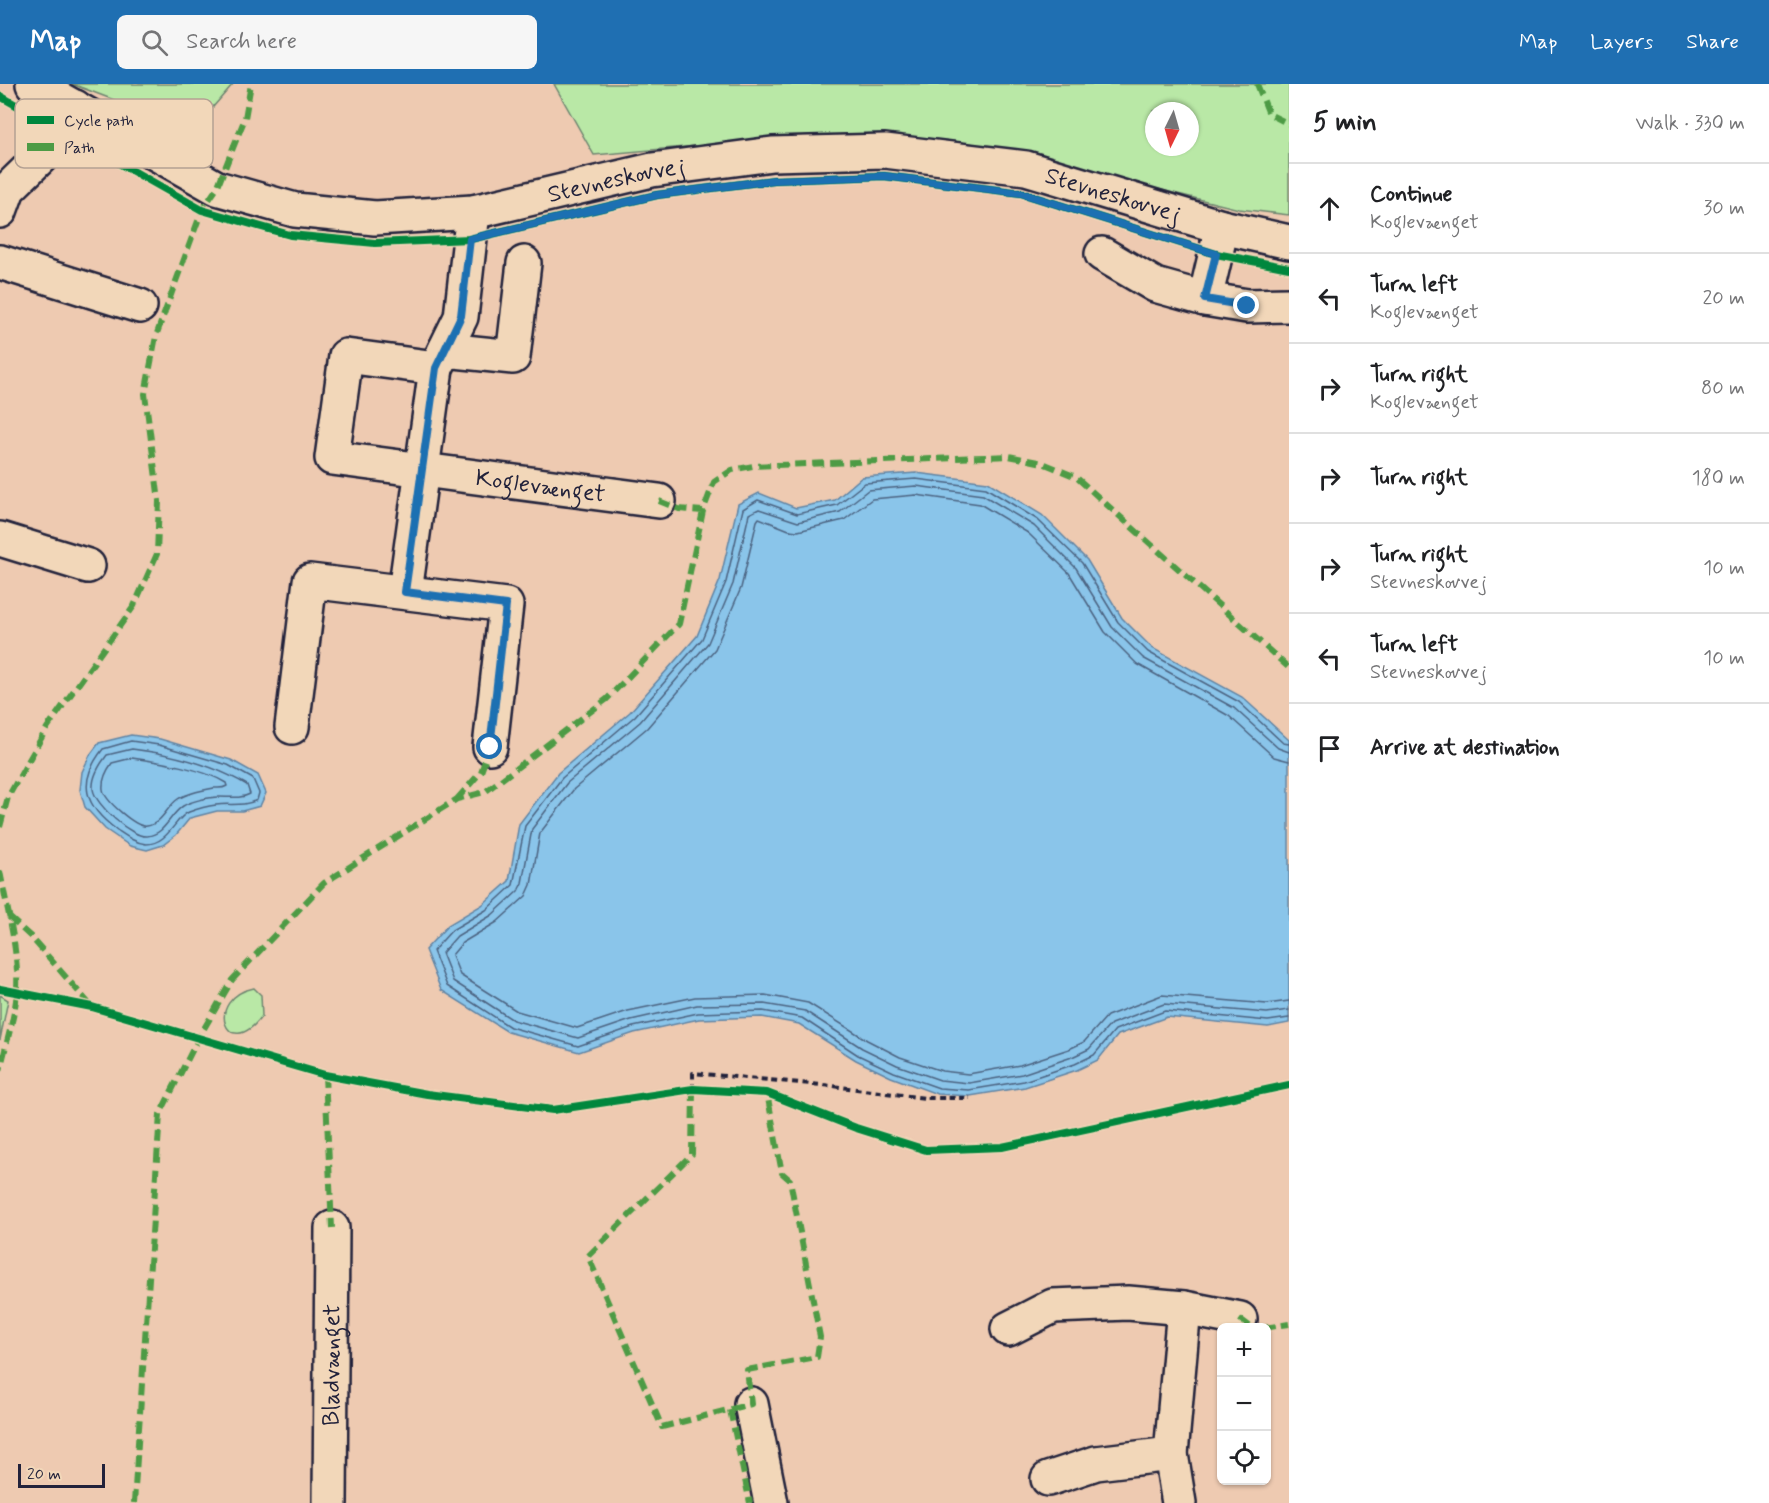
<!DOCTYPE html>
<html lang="en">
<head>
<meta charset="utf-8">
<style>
  :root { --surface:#fff; --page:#f6f6f6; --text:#202124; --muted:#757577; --line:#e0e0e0; --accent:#1f6fb2 }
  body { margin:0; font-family:Mynerve,sans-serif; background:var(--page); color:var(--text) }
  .controls { position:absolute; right:18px; bottom:18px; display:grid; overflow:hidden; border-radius:9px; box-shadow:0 2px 4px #0004 }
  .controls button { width:54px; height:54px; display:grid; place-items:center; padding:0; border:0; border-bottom:2px solid var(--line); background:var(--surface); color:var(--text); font:30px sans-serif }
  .compass { position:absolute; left:1145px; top:18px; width:54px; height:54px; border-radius:50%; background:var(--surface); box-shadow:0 2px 4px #0004; rotate:185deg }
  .scale { position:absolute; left:18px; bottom:15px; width:87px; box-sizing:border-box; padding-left:6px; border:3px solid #22223b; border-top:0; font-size:16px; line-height:21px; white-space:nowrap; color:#22223b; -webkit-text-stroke:4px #f2d7b9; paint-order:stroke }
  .stop { position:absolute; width:18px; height:18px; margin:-14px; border:4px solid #1f6fb2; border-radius:50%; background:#fff }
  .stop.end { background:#1f6fb2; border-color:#fff; box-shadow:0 2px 6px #0008 }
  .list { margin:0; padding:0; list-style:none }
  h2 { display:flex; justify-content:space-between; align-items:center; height:78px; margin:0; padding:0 24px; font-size:26px }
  h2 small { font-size:20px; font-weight:400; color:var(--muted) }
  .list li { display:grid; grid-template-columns:39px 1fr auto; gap:18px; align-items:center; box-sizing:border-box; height:90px; padding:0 24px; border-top:2px solid var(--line) }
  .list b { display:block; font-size:22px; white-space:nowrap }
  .list p { margin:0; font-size:20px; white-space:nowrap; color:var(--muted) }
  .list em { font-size:20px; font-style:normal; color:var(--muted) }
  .icon { flex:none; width:33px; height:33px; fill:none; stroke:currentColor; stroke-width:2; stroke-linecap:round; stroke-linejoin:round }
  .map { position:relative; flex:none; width:1289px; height:1419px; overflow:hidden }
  header { display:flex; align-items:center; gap:36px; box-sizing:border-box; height:84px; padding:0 30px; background:var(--accent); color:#fff }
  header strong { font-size:28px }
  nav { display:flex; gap:33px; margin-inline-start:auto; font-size:21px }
  .search { width:420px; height:54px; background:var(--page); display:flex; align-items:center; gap:15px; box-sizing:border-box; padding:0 21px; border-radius:9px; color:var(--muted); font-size:22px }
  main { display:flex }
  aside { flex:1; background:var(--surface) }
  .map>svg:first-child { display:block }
  .green { fill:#b9e8a6; stroke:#6e8570; stroke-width:1.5; fill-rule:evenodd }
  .water { fill:#8ac5ea; stroke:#6084a4; stroke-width:1.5 }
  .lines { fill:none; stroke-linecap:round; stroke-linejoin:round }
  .shore { stroke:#4c6381; stroke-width:1.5 }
  .minor-casing { stroke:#22223b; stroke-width:38 }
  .path { stroke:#22223b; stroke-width:4; stroke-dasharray:6 4.5; stroke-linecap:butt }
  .minor { stroke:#f2d7b9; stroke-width:33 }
  .quiet { stroke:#4d9b45; stroke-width:6; stroke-dasharray:12 6; stroke-linecap:butt }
  .cycleway-casing { stroke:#f2d7b9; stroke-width:11 }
  .cycleway { stroke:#00873e; stroke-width:8 }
  .route { stroke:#1f6fb2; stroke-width:8 }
  .labels { text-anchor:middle; stroke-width:5; stroke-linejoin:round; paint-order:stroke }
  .street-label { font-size:24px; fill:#22223b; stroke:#f2d7b9 }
  .key { fill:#f2d7b9; stroke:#b4a193; stroke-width:1.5 }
  .key-label { font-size:16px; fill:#22223b }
</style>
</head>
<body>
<header>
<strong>Map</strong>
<div class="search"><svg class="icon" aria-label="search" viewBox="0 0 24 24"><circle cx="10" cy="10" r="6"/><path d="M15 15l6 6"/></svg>Search here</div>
<nav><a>Map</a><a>Layers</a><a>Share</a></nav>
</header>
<main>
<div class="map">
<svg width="1289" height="1419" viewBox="0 0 1289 1419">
  <rect width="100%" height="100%" fill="#eecab1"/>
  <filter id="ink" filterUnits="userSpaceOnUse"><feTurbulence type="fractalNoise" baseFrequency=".0167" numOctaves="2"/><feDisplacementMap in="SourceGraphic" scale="12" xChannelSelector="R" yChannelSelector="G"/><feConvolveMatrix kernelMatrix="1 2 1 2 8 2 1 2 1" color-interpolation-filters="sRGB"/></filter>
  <g filter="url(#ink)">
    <path class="green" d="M72,0H233L193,46Z
      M554,0H1289V131L1239,125L970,59L801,53L594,71ZM1154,27H1190V63H1154Z
      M254,904L261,911L262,932C226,980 203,914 254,904Z
      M0,911L8,916L0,956Z"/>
    <path class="water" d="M916,389L988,398L1042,431L1087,476L1122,534L1152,564L1242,613L1289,656V939L1268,943L1167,933L1118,951L1098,976L1077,986L1025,1003L970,1012L937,1010L891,993L856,976L799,940L762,933L699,935L634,949L579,968L508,948L441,906L425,866L448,841L482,821L509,797L519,740L558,689L630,628L697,552L720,496L738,420L759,409L796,424L835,416L862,393Z
      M131,651L160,655L231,676L258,691L266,709L260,722L242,727H217L190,734L176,751L163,761L147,766L130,762L105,745L85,723L80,706L82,688L90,671L99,659Z"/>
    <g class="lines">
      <path class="shore" d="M131,657L159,661L228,681L253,695L259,709L257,716C243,723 230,719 216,721C208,722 197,725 189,728C175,733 169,760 146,760C135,759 126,752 117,746C84,722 77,698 103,665Z
        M1289,660L1283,659L1239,618L1148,568L1118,538L1082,479L1038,436L986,404L916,395L865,399L837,421L797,430L758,416L743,425L726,498L702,555L635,632L562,694L525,742L513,801L486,826L452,846L433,867L447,902L510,943L578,962L633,943L698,929L763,927L802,934L858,971L894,988L939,1004L969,1006L1024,997L1075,980L1094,971L1115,946L1165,927L1268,937L1289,934
        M132,665C172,670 212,680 247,701L250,710C241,715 230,713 219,713C209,713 191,717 183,722C169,731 166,750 147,752C132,754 95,721 93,705C92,693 100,680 107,671Z
        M1289,668L1278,664L1234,624L1143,574L1112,543L1076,484L1034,442L983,411L916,402L868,406L840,428L798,438L759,425L749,430L733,500L708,559L640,638L567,699L532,745L522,799L518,807L492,831L457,852L442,869L453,897L513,936L578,954L631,936L697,921L764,920L805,927L862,964L897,981L940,996L969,999L1022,990L1072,973L1089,965L1111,940L1164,920L1267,929L1289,926
        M132,674C160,678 202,684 226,699L227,702C222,705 219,704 214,704C203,706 187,709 178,715C167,722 162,740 147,742C136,744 104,716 103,705C102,696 107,686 112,679Z
        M1289,677L1274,673L1229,632L1137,580L1105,548L1069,489L1028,449L980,420L916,411L872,415L844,436L798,447L789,446L759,434L757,437L741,504L715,565L647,644L574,705L540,749L531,801L526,812L497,838L462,859L452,871L460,891L517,927L577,944L628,927L695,913L765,911L808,919L867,956L900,973L942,987L968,990L1020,981L1069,965L1084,958L1107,932L1162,911L1267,920L1289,917"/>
      <g class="minor-casing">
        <g id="minor">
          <path id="s1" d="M33,0L217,104L295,126L375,134L473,128L652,86L772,70L885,67L1026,84L1222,143L1289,158"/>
          <path d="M0,127L8,105L48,66L75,23"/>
          <path d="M1102,170L1155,201L1205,215L1247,222L1289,221"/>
          <path d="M0,178L140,222"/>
          <path d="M1205,215L1222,143"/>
          <path d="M445,266L513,273L524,179"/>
          <path id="s2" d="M436,284L346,272L332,374L659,417"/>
          <path d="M0,455L88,482"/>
          <path d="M405,508L436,284L461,233L473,128"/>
          <path d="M292,643L310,497L506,521L490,663"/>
          <path d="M1008,1245L1053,1222L1128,1219L1184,1224L1240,1235"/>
          <path d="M751,1320L771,1419"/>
          <path d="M1048,1395L1096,1379L1171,1370"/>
          <path id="s3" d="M330,1419L332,1144"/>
          <path d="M1179,1419L1171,1370L1184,1224"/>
        </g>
      </g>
      <path class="path" d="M693,1005V989L833,1002L925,1014H970"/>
      <use href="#minor" class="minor"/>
      <path class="quiet" d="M1257,0L1269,30L1289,40
        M659,417L679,425L703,427
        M457,715L481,688L490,663
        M0,743L8,713L47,644L134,522L157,470L159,417L145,310L156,252L202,126L217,104L245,34L251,0
        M0,787C7,826 19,866 17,906C16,929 5,963 0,987
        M9,833L31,853L92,923
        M325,991L332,1144
        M693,1005L692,1070L588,1172L662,1343L751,1320L747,1286L817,1273L820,1253L790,1096L782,1089L767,1009
        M1240,1235L1252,1244
        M1264,1244L1289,1240
        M730,1326L750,1419
        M134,1419L160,1030L198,955L232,896L324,799L457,715L485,708L607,615L679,540L703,427L714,398L732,386L753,382L1009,372L1043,379L1076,393L1289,584"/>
      <g class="cycleway-casing">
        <path id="cycleway" d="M0,12L202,126L290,151L375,159L470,155L657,111L774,96L884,92L1021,109L1216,170L1289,184
          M0,905L92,923L325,991L427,1010L553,1026L693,1005L767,1009L856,1044L926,1066L1002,1063L1289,1001"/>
      </g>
      <use href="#cycleway" class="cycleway"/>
    </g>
  </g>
  <g class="lines" filter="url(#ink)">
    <path class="route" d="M490,663L506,521L405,508L436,284L461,232L470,155L657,111L774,96L884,92L1021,109L1216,170L1205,215L1247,222"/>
  </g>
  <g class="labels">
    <g class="street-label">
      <text dy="8" stroke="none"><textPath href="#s1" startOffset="618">Stevneskovvej</textPath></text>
      <text dy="8" stroke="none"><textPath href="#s1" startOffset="1122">Stevneskovvej</textPath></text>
      <text dy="8" stroke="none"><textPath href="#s2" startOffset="404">Koglevænget</textPath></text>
      <text dy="8" stroke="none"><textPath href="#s3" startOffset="138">Bladvænget</textPath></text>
    </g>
  </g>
  <rect x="15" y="15" width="198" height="69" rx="9" class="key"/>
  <rect x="27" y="32" width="27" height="8" fill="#00873e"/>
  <rect x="27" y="59" width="27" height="8" fill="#4d9b45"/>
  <g class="key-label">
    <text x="64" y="42">Cycle path</text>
    <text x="64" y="69">Path</text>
  </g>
</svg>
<div class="controls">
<button>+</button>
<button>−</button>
<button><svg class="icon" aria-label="locate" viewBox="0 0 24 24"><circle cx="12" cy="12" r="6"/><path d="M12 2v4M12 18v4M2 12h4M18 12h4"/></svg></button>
</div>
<svg class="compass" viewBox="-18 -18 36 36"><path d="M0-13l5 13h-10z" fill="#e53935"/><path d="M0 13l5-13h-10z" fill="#757577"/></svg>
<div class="scale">20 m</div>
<div class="stop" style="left:490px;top:663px"></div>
<div class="stop end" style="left:1247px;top:222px"></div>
</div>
<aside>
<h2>5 min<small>Walk · 330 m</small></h2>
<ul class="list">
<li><svg class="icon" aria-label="ahead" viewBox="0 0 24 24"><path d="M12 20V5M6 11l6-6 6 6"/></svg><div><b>Continue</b><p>Koglevænget</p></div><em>30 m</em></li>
<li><svg class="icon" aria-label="left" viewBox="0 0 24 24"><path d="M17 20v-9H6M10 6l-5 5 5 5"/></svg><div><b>Turn left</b><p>Koglevænget</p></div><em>20 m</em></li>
<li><svg class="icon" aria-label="right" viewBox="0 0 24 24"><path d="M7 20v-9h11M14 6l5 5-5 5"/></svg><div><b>Turn right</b><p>Koglevænget</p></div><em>80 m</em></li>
<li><svg class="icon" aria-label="right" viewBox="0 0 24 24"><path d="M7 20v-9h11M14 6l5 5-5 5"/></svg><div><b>Turn right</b></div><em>180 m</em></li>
<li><svg class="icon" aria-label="right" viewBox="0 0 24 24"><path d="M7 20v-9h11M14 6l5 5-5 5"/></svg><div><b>Turn right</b><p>Stevneskovvej</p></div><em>10 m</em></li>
<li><svg class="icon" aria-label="left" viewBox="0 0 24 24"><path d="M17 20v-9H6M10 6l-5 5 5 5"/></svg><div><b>Turn left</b><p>Stevneskovvej</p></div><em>10 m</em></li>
<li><svg class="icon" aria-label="arrive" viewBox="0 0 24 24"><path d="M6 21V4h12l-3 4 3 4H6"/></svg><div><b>Arrive at destination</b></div></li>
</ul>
</aside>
</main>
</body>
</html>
